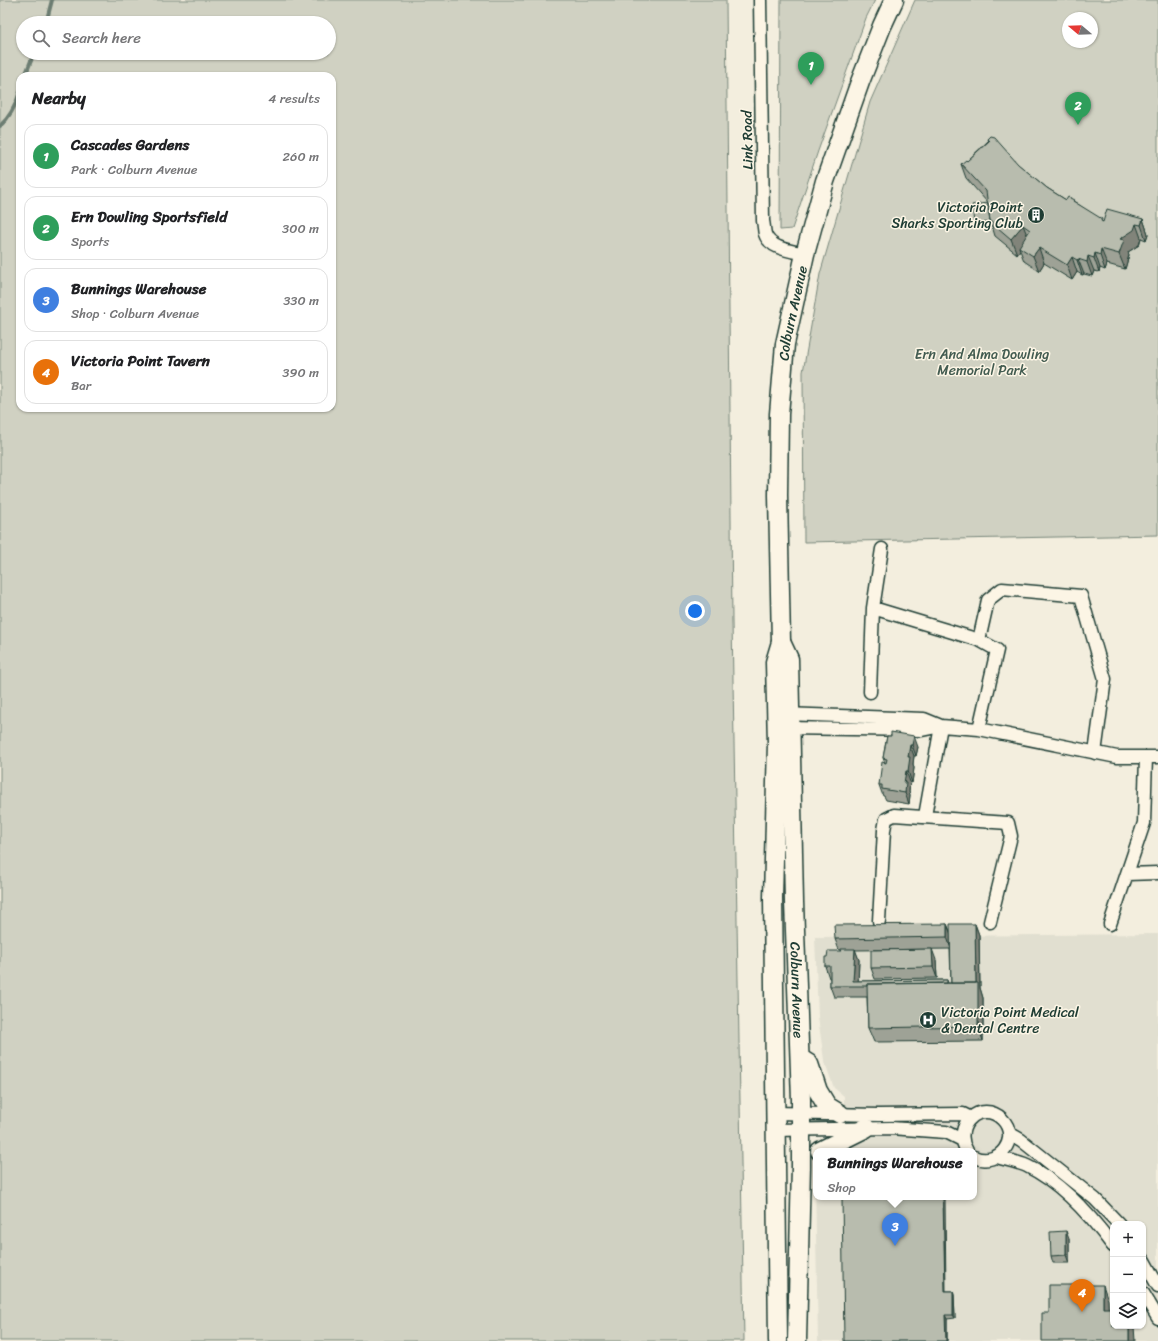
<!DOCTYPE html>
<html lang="en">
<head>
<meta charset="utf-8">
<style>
  :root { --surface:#fff; --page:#f6f6f6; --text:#202124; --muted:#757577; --line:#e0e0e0; --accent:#b45309 }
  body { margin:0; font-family:Sriracha,sans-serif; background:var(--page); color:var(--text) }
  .controls { position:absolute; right:12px; bottom:12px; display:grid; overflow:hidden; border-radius:8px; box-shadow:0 1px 3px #0004 }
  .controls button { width:36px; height:36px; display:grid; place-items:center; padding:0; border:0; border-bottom:1px solid var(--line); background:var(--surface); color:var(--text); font:20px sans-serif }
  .compass { position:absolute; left:1062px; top:12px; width:36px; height:36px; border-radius:50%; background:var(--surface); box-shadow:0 1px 3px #0004; rotate:289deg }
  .you { position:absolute; left:695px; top:611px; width:14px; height:14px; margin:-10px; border:3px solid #fff; border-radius:50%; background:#1a73e8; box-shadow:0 0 0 6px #1a73e833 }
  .badge { display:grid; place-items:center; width:26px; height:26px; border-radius:50%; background:var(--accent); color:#fff; font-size:13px; font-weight:700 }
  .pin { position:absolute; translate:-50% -33px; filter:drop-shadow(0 1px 2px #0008) }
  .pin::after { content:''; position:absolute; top:21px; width:14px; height:12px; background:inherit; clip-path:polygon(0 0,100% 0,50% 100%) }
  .popup { position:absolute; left:813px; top:1148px; width:164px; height:52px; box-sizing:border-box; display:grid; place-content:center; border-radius:8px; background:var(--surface); filter:drop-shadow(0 1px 3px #0005); font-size:13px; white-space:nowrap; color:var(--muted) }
  .popup b { font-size:15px; color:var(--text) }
  .popup::after { content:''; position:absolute; left:50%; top:100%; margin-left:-8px; border:8px solid transparent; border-top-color:var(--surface) }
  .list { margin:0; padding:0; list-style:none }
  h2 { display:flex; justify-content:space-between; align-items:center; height:52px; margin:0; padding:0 16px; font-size:17px }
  h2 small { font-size:13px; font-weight:400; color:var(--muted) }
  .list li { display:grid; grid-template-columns:26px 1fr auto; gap:12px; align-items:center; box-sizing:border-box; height:64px; margin:0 8px 8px; padding:0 8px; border:1px solid var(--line); border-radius:12px }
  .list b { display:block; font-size:15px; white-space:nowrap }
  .list p { margin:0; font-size:13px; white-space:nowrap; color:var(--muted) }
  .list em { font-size:13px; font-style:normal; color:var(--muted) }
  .icon { flex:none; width:22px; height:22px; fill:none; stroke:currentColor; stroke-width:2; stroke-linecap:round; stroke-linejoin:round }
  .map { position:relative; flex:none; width:1158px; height:1341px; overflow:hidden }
  .search { position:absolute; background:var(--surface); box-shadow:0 1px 3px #0004; left:16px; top:16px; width:320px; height:44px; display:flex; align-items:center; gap:10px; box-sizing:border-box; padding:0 14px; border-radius:22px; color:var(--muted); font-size:15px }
  .panel { position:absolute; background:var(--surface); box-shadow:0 1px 3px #0004; left:16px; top:72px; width:320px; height:340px; border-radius:12px }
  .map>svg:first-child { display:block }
  .built { fill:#e1dfd0; fill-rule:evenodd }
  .green { fill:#d0d1c2; stroke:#78877b; fill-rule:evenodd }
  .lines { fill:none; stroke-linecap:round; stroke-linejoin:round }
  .stream { stroke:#6c7d72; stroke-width:4 }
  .street-casing { stroke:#1f3d34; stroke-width:15 }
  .secondary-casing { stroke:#1f3d34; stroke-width:21 }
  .street { stroke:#fcf5e5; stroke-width:12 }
  .secondary { stroke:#fcf5e5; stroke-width:18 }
  .wall { fill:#9ea296; stroke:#1f3d34; fill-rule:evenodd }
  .shaded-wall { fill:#81847a; stroke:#1f3d34 }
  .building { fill:#b8bcae; stroke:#1f3d34 }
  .labels { text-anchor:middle; stroke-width:3; stroke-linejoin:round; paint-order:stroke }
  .street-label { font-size:14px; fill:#1f3d34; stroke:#fcf5e5 }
  .poi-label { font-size:14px; fill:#1f3d34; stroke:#fcf5e5; text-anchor:end }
  .park-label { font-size:14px; fill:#425b50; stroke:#fcf5e5 }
</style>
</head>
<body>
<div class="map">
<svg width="1158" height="1341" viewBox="0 0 1158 1341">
  <rect width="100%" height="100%" fill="#f3eede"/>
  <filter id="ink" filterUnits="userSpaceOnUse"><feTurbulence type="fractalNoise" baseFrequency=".025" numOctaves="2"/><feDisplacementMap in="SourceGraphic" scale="8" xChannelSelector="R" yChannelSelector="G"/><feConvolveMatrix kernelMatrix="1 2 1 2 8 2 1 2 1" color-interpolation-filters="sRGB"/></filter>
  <g filter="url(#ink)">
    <path class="built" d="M1158,934V1341H818L815,1180L816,1179V1197H974V1151H844V1096L834,1088L824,1060L818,1017L815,937ZM1113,1224H1143V1326H1113Z"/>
    <path class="green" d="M0,0H726L732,621L744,1341H0ZM23,23H329V53H23ZM20,76H332V408H20Z
      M781,0H875L866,18L818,151L792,229L780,230Z
      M915,0H1158V535L804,542L803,372L820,274L870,102ZM1068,18H1092V42H1068Z"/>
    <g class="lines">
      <path class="stream" d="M46,23L52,0
        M25,76L34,53
        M0,126C10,117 16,105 20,92"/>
      <g class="street-casing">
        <path id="street" d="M760,0L763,221C764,225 764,230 765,234C770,249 792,251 805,254
          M873,608L979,640L997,650L979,729
          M979,640L988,600L1002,589L1081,596L1105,679L1095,753
          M870,692L873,608L882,549
          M784,714L924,719L941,726L979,729L1117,757H1158
          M783,728L922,730L941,726
          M925,816L941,726
          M1127,874L1158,873
          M879,921L884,830L886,819L894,815L1008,823L1011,836L990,922
          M1110,924L1144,823L1146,757
          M774,1113L879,1115L963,1114L971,1118
          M775,1130L891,1128L946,1132L962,1140
          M1009,1133L1021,1140L1095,1199L1119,1224
          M967,1151C951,1126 981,1099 1002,1119C1021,1138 999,1168 974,1157
          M997,1157C1007,1160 1018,1162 1027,1166C1060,1182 1091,1216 1113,1246
          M1143,1259L1158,1286
          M1143,1293L1158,1318"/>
      </g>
      <g class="secondary-casing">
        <g id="secondary">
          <path id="s1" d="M781,642L789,659L794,902L801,1100V1166L797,1341"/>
          <path d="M801,1059L809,1064L818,1091L827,1106L840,1114"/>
          <path d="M820,1151L866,1128"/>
          <path id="s2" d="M778,1341L773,898L777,743L775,662L781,642L778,495L779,414L785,344L805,254L825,181L860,82L882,26L894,0"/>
        </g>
      </g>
      <use href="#street" class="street"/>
      <use href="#secondary" class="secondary"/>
    </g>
    <path class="wall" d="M987,139L1047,188L1066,200L1075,202L1103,222L1143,219L1148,234L1146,240L1141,238L1139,245L1128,252L1129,255L1125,269L1107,264L1105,270L1100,268L1099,272L1094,271L1092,276L1084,274L1082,275L1077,272L1072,280L1044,263L1039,271L1024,261L1020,250L1017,254L995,236L992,226L976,228L974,224L988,203L987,202L966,178L961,164L967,161L988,141Z
      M887,736L918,747L916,756H914L913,764L914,768L912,783L910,782L909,791L910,795L909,804L886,800L884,796H883L879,785L885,763L883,758Z
      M947,924L950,931L975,924L979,935L980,988L983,998V1041L874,1042L868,1028L867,997H834L830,986V978H829L825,966L827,957L841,951V950H839L835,939ZM950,949L951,983H948L947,980L858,981L859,960L855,950Z
      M936,960L937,978L875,979L871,968Z
      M1069,1239V1263H1053L1051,1256Z
      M946,1291H953L954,1295L955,1318L947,1319V1341H844Z"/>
    <path class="shaded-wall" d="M1143,219L1148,234L1146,240L1141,225Z
      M1136,224L1141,238L1139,245L1128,252L1129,255L1125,269L1119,254L1120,239Z
      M1023,225L1029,240L1019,247L1020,250L1017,254L1011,239Z
      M1039,248L1044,263L1039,271L1033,256Z
      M1101,249L1107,264L1105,270L1100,255Z
      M1095,253L1100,268L1099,272L1094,258Z
      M1088,256L1094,271L1092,276L1087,262Z
      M1072,257L1077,272L1072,280L1067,265Z
      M1078,259L1084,274L1082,275L1077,260Z
      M914,736L918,747L916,756L912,745Z
      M910,745L914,756L913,764L914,768L912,783L908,771V757Z
      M906,771L910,782L909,791L910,795L909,804L905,793L904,783Z
      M947,924L951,935V949L947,937Z
      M975,924L979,935L980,988L983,998V1041L978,1026L976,986Z
      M855,949L859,960L858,986L853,981Z
      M932,949L936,960L937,978L933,967Z
      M943,1197H945L946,1295L945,1291Z
      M1066,1231L1069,1239V1263L1066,1255Z
      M1103,1285L1108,1300L1109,1323L1103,1308Z
      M953,1291L954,1295L955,1318L953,1315Z
      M945,1315L947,1319V1341H946Z
      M1129,1326H1134L1135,1341H1129Z"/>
    <path class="building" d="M990,136L994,137L1018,164L1047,188L1066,200L1068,197L1074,200L1073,201L1102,219L1101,221L1103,222L1107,209L1143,219L1141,225L1136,224L1134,230L1120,239L1124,240L1119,254L1101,249L1100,255L1095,253L1094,258L1088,256L1087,262L1078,259L1077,260L1072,257L1067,265L1039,248L1033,256L1019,247L1030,230L1023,225L1011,239L990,221L986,191L961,164L966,160L967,161L989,141L987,139Z
      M988,203L990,222L974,224L972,205Z
      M891,732L914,736L912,745H910L908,757H910L908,771H906L904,783H906L905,793L882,789V785H879L882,762L886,763L887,759L883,758L887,736H891Z
      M947,924V937L835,939L834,925Z
      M950,924H975L976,983H951Z
      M841,949H855L853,981L947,980V983L867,984V986H830V966H825V957H827L828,951H841Z
      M932,949L933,967L871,968V950Z
      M978,983V1026L868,1028L867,984Z
      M842,1197H943L945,1291H953V1315H945L946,1341H844Z
      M1066,1231V1255L1051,1256L1050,1232Z
      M1049,1285H1103V1308H1113V1326H1129V1341H1042V1313H1049Z"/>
  </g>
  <defs>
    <g id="building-disc" transform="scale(0.9)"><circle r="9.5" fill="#1f3d34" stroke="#fcf5e5"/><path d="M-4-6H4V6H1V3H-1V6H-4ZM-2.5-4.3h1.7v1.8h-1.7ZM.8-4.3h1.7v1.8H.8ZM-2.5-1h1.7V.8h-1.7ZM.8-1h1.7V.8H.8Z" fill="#fff"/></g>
    <g id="hospital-disc" transform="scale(0.9)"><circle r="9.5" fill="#1f3d34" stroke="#fcf5e5"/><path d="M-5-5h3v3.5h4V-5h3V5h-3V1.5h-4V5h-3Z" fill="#fff"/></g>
  </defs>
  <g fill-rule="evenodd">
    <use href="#building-disc" x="1036" y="215"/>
    <use href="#hospital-disc" x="928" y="1020"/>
  </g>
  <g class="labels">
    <g class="street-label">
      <text transform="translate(747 140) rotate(-91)" y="5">Link Road</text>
      <text dy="5" stroke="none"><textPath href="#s2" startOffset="1030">Colburn Avenue</textPath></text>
      <text dy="5" stroke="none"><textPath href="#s1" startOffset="350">Colburn Avenue</textPath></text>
    </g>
    <g class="poi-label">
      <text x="1023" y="212">Victoria Point<tspan x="1023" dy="16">Sharks Sporting Club</tspan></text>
      <text x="941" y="1017" text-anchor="start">Victoria Point Medical<tspan x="941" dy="16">&amp; Dental Centre</tspan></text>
    </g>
    <g class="park-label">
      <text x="982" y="359">Ern And Alma Dowling<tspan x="982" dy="16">Memorial Park</tspan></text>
    </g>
  </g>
</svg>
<div class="controls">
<button>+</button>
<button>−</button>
<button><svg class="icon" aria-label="layers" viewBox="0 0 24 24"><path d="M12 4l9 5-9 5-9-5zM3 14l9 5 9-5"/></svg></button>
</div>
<svg class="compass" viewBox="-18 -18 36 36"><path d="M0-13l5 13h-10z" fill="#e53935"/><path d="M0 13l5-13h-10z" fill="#757577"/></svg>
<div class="you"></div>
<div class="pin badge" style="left:811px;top:85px;background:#2e9e5b">1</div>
<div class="pin badge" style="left:1078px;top:125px;background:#2e9e5b">2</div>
<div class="pin badge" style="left:895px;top:1246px;background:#3f7fe0">3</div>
<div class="popup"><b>Bunnings Warehouse</b>Shop</div>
<div class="pin badge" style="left:1082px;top:1312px;background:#e8710a">4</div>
<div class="search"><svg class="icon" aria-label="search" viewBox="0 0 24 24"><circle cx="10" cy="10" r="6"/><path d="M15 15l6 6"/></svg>Search here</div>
<section class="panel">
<h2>Nearby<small>4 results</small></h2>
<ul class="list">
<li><span class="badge" style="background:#2e9e5b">1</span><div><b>Cascades Gardens</b><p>Park · Colburn Avenue</p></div><em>260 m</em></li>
<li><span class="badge" style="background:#2e9e5b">2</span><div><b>Ern Dowling Sportsfield</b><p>Sports</p></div><em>300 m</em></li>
<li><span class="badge" style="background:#3f7fe0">3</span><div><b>Bunnings Warehouse</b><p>Shop · Colburn Avenue</p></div><em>330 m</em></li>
<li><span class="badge" style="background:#e8710a">4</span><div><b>Victoria Point Tavern</b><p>Bar</p></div><em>390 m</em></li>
</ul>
</section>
</div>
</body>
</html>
